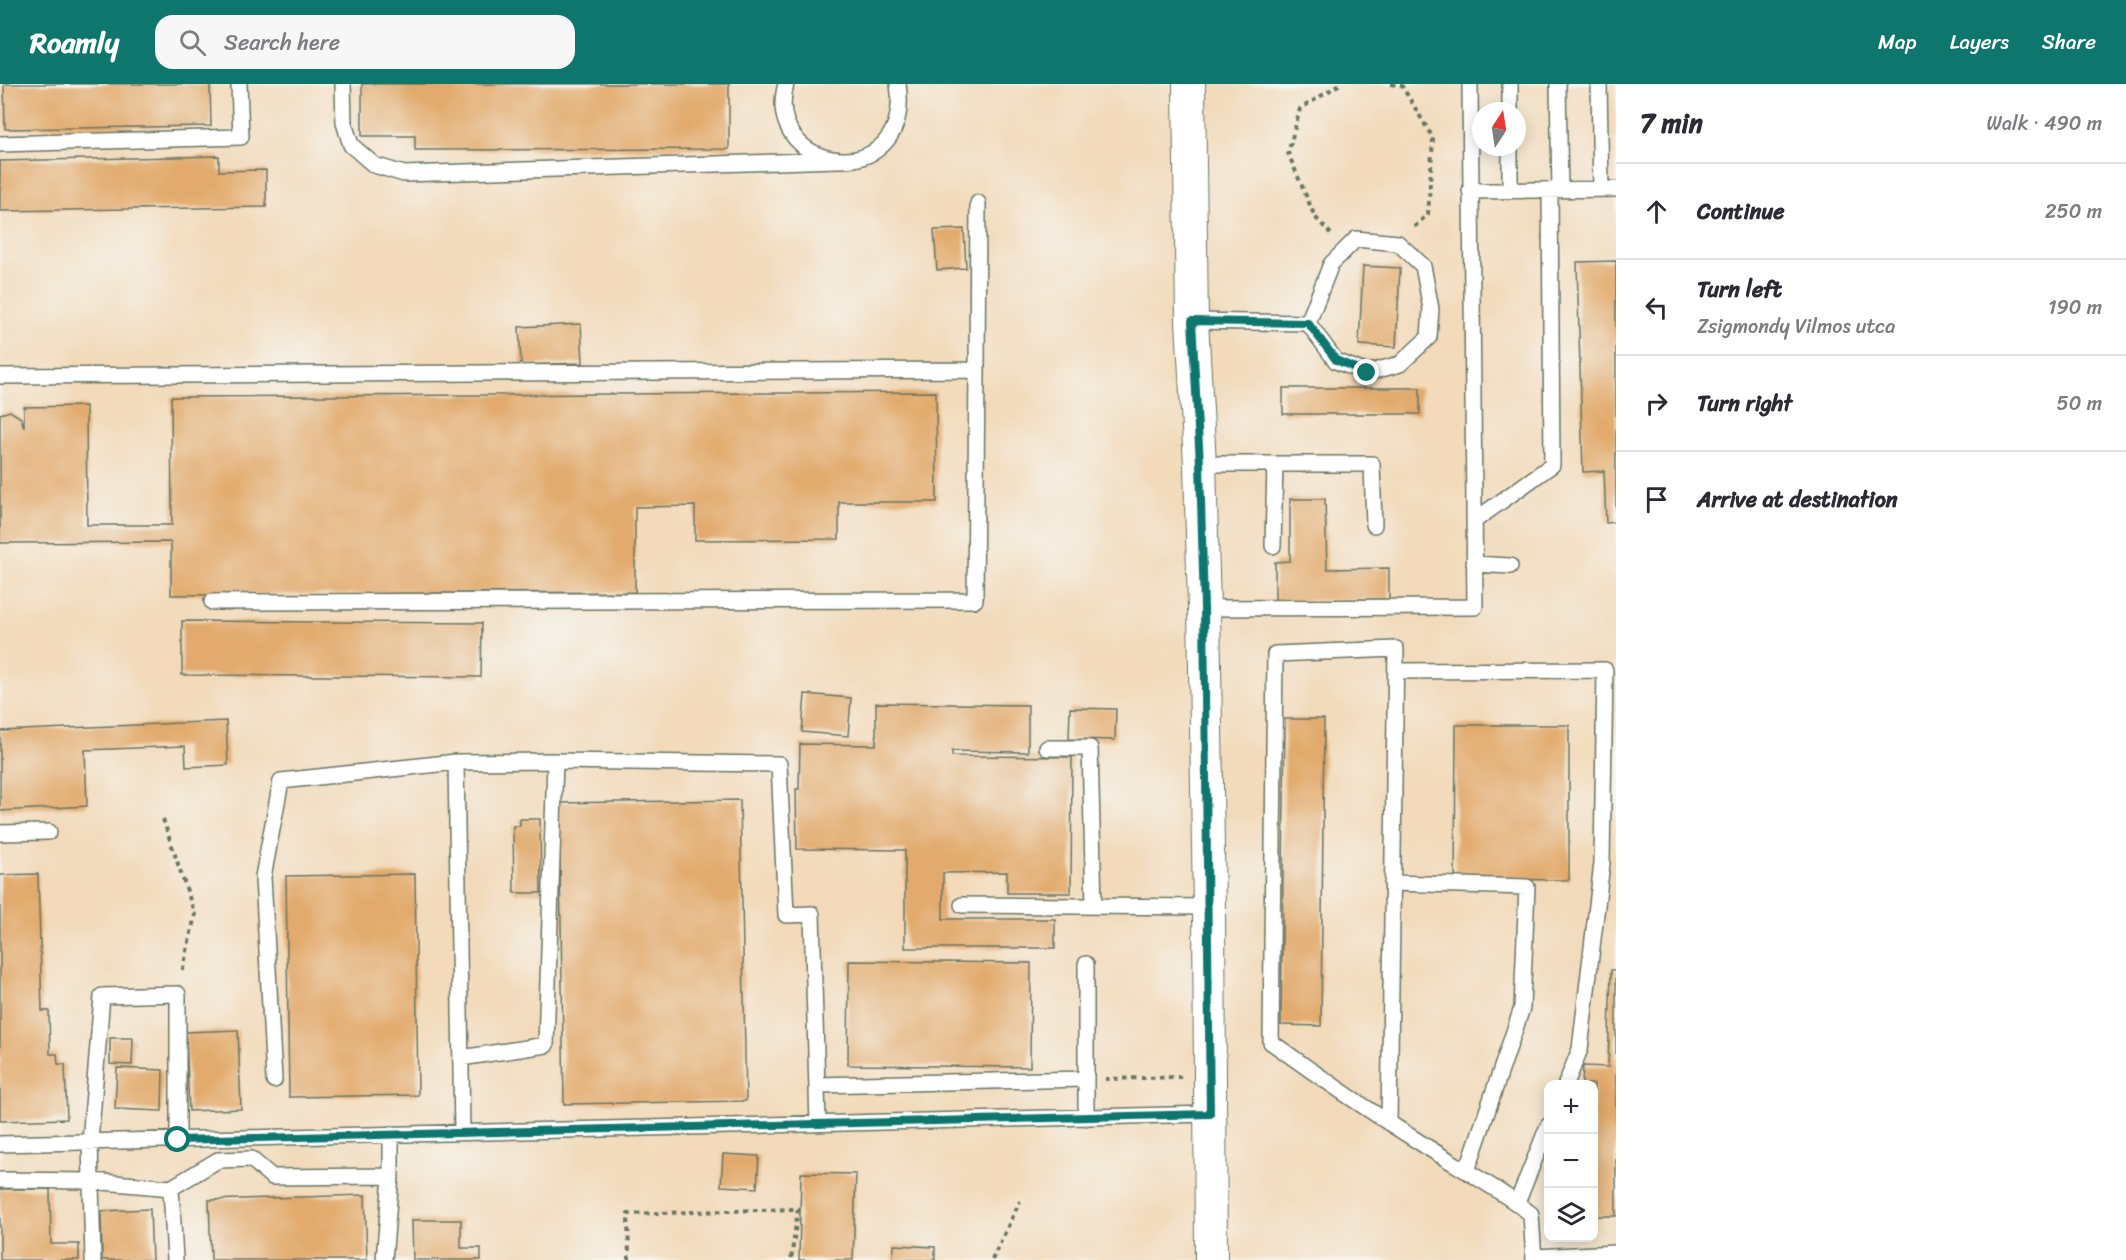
<!DOCTYPE html>
<html lang="en">
<head>
<meta charset="utf-8">
<style>
  :root { --surface:#fff; --page:#f7f7f7; --text:#2b2b33; --muted:#7c7c81; --line:#e1e1e2; --accent:#0f766e }
  body { margin:0; font-family:Sriracha,sans-serif; background:var(--page); color:var(--text) }
  .controls { position:absolute; right:18px; bottom:18px; display:grid; overflow:hidden; border-radius:12px; box-shadow:0 3px 15px #0003 }
  .controls button { width:54px; height:54px; display:grid; place-items:center; padding:0; border:0; border-bottom:2px solid var(--line); background:var(--surface); color:var(--text); font:30px sans-serif }
  .compass { position:absolute; left:1472px; top:18px; width:54px; height:54px; border-radius:50%; background:var(--surface); box-shadow:0 3px 15px #0003; rotate:12deg }
  .stop { position:absolute; width:18px; height:18px; margin:-14px; border:4px solid #0f766e; border-radius:50%; background:#fff }
  .stop.end { background:#0f766e; border-color:#fff; box-shadow:0 2px 6px #0008 }
  .list { margin:0; padding:0; list-style:none }
  h2 { display:flex; justify-content:space-between; align-items:center; height:78px; margin:0; padding:0 24px; font-size:26px }
  h2 small { font-size:20px; font-weight:400; color:var(--muted) }
  .list li { display:grid; grid-template-columns:39px 1fr auto; gap:18px; align-items:center; box-sizing:border-box; height:96px; padding:0 24px; border-top:2px solid var(--line) }
  .list b { display:block; font-size:22px; white-space:nowrap }
  .list p { margin:0; font-size:20px; white-space:nowrap; color:var(--muted) }
  .list em { font-size:20px; font-style:normal; color:var(--muted) }
  .icon { flex:none; width:33px; height:33px; fill:none; stroke:currentColor; stroke-width:2; stroke-linecap:round; stroke-linejoin:round }
  .map { position:relative; flex:none; width:1616px; height:1176px; overflow:hidden }
  header { display:flex; align-items:center; gap:36px; box-sizing:border-box; height:84px; padding:0 30px; background:var(--accent); color:#fff }
  header strong { font-size:28px }
  nav { display:flex; gap:33px; margin-inline-start:auto; font-size:21px }
  .search { width:420px; height:54px; background:var(--page); display:flex; align-items:center; gap:15px; box-sizing:border-box; padding:0 21px; border-radius:18px; color:var(--muted); font-size:22px }
  main { display:flex }
  aside { flex:1; background:var(--surface) }
  .map>svg:first-child { display:block }
  .building { fill:#e2aa6c }
  .lines { fill:none; stroke-linecap:round; stroke-linejoin:round }
  .lane-casing { stroke:#697463; stroke-width:18 }
  .street-casing { stroke:#697463; stroke-width:34 }
  .path { stroke:#697463; stroke-width:4; stroke-dasharray:4.5 4.5; stroke-linecap:butt }
  .lane { stroke:#fff; stroke-width:15 }
  .street { stroke:#fff; stroke-width:32 }
  .route { stroke:#0f766e; stroke-width:8 }
</style>
</head>
<body>
<header>
<strong>Roamly</strong>
<div class="search"><svg class="icon" aria-label="search" viewBox="0 0 24 24"><circle cx="10" cy="10" r="6"/><path d="M15 15l6 6"/></svg>Search here</div>
<nav><a>Map</a><a>Layers</a><a>Share</a></nav>
</header>
<main>
<div class="map">
<svg width="1616" height="1176" viewBox="0 0 1616 1176">
  <rect width="100%" height="100%" fill="#f6f6f2"/>
  <filter id="ink" filterUnits="userSpaceOnUse"><feTurbulence type="fractalNoise" baseFrequency=".0167" numOctaves="2"/><feDisplacementMap in="SourceGraphic" scale="12" xChannelSelector="R" yChannelSelector="G"/><feConvolveMatrix kernelMatrix="1 2 1 2 8 2 1 2 1" color-interpolation-filters="sRGB"/></filter>
  <filter id="wash" filterUnits="userSpaceOnUse"><feTurbulence type="fractalNoise" baseFrequency=".008" numOctaves="4" result="noise"/><feDisplacementMap in="SourceGraphic" scale="24" xChannelSelector="R" yChannelSelector="G"/><feGaussianBlur stdDeviation="1.35" result="paint"/><feColorMatrix in="noise" values="0 0 0 0 0 0 0 0 0 0 0 0 0 0 0 0 0 1.4 0 .05"/><feComposite in="paint" operator="in"/></filter>
  <g filter="url(#wash)">
    <rect width="100%" height="100%" fill="#f2daba"/>
    <g id="blocks">
      <path class="building" d="M4,0H210L211,42L5,45Z
        M362,0H729V65L415,66V52H362Z
        M219,72V87L266,86V123L0,127V77Z
        M964,145L966,184L937,186L934,146Z
        M1616,177V438L1606,439L1604,387L1583,388L1577,178Z
        M1363,182L1400,184L1396,263L1359,261Z
        M581,240L583,279L521,281L519,243Z
        M1283,304H1420V330H1283Z
        M936,308L937,418H839V455L695,456V422L635,423V508L171,511V458L0,459V330L10,327L21,334L24,343V323L86,322L87,441H172L171,313Z
        M1290,415H1325L1327,485L1389,484V515L1275,517V478L1290,477Z
        M182,537L482,539L481,593L182,591Z
        M805,610L851,614L848,652L802,648Z
        M876,619L1028,621V668L952,667V672L1072,673L1071,809H1007V788L943,789V835H1055V864H905V766L797,765L796,705H799L800,660L876,661Z
        M1070,624L1116,625L1115,656L1069,655Z
        M1285,635H1324L1321,942L1281,941Z
        M226,637L228,681L186,683L185,662L85,666L87,722L0,727V647Z
        M1456,641H1569V796L1455,795Z
        M740,716L746,1017L564,1020L559,719Z
        M520,735H540L541,809H514L513,742H520Z
        M38,790L42,927H49L50,970H57L58,980H65L67,1035L0,1037V791Z
        M415,790L418,1011L289,1013L286,792Z
        M849,877L1031,879L1030,983L848,981Z
        M1611,886H1616V1132H1594V1000H1582L1583,982L1608,983Z
        M238,946L241,1025L189,1027L186,948Z
        M110,954H133L132,981L110,980Z
        M117,984L163,986L162,1027L115,1025Z
        M723,1070L759,1072L757,1104L721,1102Z
        M801,1089L856,1090L853,1176H799Z
        M0,1105H50L51,1160H79V1176H0Z
        M365,1111L367,1176H211L209,1116Z
        M150,1125L152,1176H102L101,1127Z
        M412,1136H461V1164H481V1176H413Z
        M894,1161L935,1163V1176H893Z"/>
    </g>
  </g>
  <g filter="url(#ink)">
    <use href="#blocks" fill-opacity="0" stroke="#697463" stroke-width="1.5"/>
    <g class="lines">
      <g class="lane-casing">
        <path id="lane" d="M343,0L344,39L351,61L374,81L404,90L837,76
          M786,0C761,91 914,111 898,0
          M1510,0V27
          M1558,0L1560,106
          M1599,0L1601,105
          M0,60L241,53L239,0
          M1510,63V106
          M1470,107L1616,105
          M1192,237L1308,239L1336,277L1367,289L1400,280L1429,253L1431,225L1423,182L1398,159L1356,155L1331,180L1308,239
          M977,286L978,119
          M0,292L977,286L975,516L212,518
          M1200,380H1372L1374,441
          M1474,437L1552,381L1550,106
          M1273,462L1275,381
          M1474,480L1510,482
          M1204,524L1475,523L1470,0
          M1396,587L1605,586L1602,779L1580,965L1566,1000
          M1047,664H1090L1094,822
          M555,677L779,680L786,831L812,830L818,1040
          M456,678L555,677L546,961L461,974
          M0,749L49,748
          M1392,799L1527,803L1522,924L1467,1087
          M962,821L1209,823
          M1086,995V1034
          M274,996L263,793L281,697L456,678L462,1048
          M817,1001L1086,995V880
          M1389,1039L1396,565L1275,570L1271,958C1322,995 1374,1030 1427,1063C1462,1085 1498,1104 1531,1130L1534,1176
          M391,1050V1092
          M0,1060L1211,1030
          M0,1096L92,1097L171,1104L175,1176
          M171,1104L218,1076L251,1075L272,1093L391,1092L384,1176
          M1517,1119L1548,1042
          M1534,1173L1616,1169
          M93,1176L90,1058L102,912L178,910V1056"/>
      </g>
      <g class="street-casing">
        <path id="street" d="M1189,0L1192,237L1200,380L1204,524L1209,823L1211,1176"/>
      </g>
      <path class="path" d="M1391,0L1402,2L1433,54L1428,130L1413,144
        M1331,150L1315,133L1288,69L1300,25L1340,0
        M163,735L195,831L182,889
        M1105,995L1181,993
        M629,1176L628,1130L794,1125H798L791,1176
        M992,1176L1020,1117"/>
      <use href="#lane" class="lane"/>
      <use href="#street" class="street"/>
    </g>
  </g>
  <g class="lines" filter="url(#ink)">
    <path class="route" d="M178,1056L1210,1030L1204,524L1200,380L1192,237L1308,239L1336,276L1367,289"/>
  </g>
</svg>
<div class="controls">
<button>+</button>
<button>−</button>
<button><svg class="icon" aria-label="layers" viewBox="0 0 24 24"><path d="M12 4l9 5-9 5-9-5zM3 14l9 5 9-5"/></svg></button>
</div>
<svg class="compass" viewBox="-18 -18 36 36"><path d="M0-13l5 13h-10z" fill="#e53935"/><path d="M0 13l5-13h-10z" fill="#7c7c81"/></svg>
<div class="stop" style="left:178px;top:1056px"></div>
<div class="stop end" style="left:1367px;top:289px"></div>
</div>
<aside>
<h2>7 min<small>Walk · 490 m</small></h2>
<ul class="list">
<li><svg class="icon" aria-label="ahead" viewBox="0 0 24 24"><path d="M12 20V5M6 11l6-6 6 6"/></svg><div><b>Continue</b></div><em>250 m</em></li>
<li><svg class="icon" aria-label="left" viewBox="0 0 24 24"><path d="M17 20v-9H6M10 6l-5 5 5 5"/></svg><div><b>Turn left</b><p>Zsigmondy Vilmos utca</p></div><em>190 m</em></li>
<li><svg class="icon" aria-label="right" viewBox="0 0 24 24"><path d="M7 20v-9h11M14 6l5 5-5 5"/></svg><div><b>Turn right</b></div><em>50 m</em></li>
<li><svg class="icon" aria-label="arrive" viewBox="0 0 24 24"><path d="M6 21V4h12l-3 4 3 4H6"/></svg><div><b>Arrive at destination</b></div></li>
</ul>
</aside>
</main>
</body>
</html>
